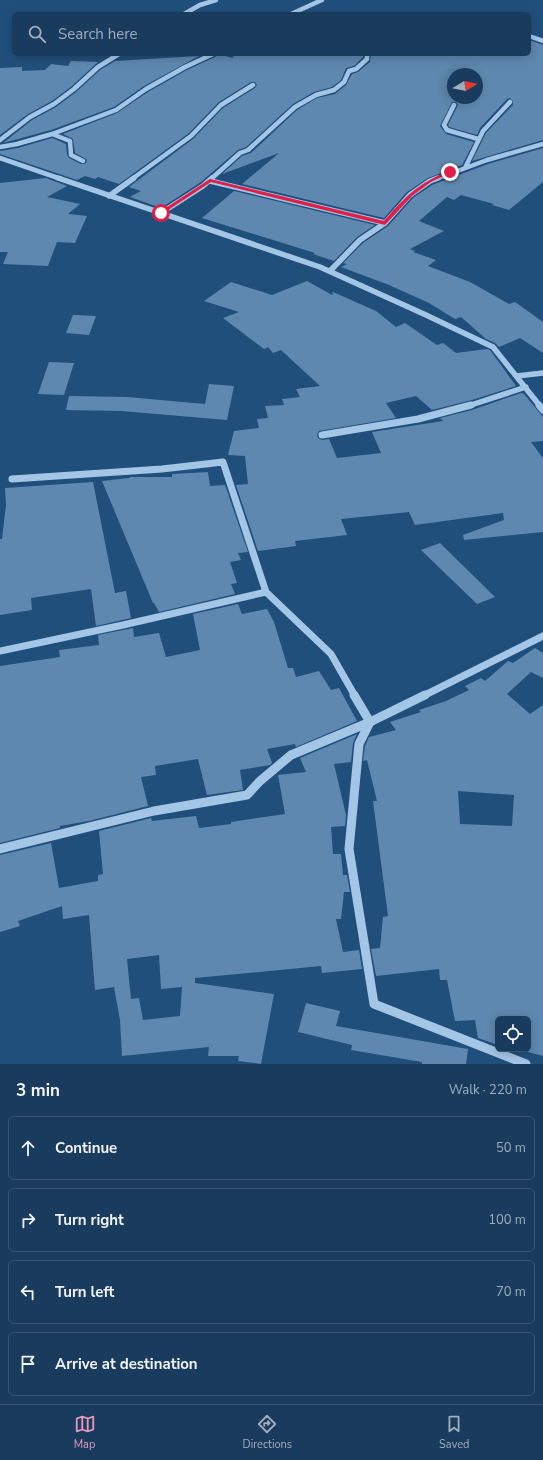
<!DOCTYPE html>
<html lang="en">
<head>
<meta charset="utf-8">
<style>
  :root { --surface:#193b5d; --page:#264666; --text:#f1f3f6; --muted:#9fadbc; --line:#375572; --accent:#e797bd }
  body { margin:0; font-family:"Nunito Sans",sans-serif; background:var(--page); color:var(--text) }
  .controls { position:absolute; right:12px; bottom:12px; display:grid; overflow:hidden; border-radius:6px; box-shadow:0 2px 10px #0003 }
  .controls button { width:36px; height:36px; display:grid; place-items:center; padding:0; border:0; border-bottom:1px solid var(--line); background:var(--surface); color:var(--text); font:20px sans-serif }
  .compass { position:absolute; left:447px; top:68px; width:36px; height:36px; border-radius:50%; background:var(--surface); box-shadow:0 2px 10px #0003; rotate:80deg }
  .stop { position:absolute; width:12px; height:12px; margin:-9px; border:3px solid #e11d48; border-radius:50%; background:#fff }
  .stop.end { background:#e11d48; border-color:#fff; box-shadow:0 1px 4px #0008 }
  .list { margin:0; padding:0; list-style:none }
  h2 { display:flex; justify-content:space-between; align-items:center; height:52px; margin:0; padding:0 16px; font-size:17px }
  h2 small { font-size:13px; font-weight:400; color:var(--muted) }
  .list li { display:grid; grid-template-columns:26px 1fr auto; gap:12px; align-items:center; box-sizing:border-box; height:64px; margin:0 8px 8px; padding:0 8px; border:1px solid var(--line); border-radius:6px }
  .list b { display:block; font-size:15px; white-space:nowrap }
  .list em { font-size:13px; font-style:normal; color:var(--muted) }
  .icon { flex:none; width:22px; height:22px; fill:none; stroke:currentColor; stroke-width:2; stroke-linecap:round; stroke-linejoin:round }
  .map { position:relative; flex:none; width:543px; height:1064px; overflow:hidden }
  .search { position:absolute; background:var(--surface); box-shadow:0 2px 10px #0003; left:12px; right:12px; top:12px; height:44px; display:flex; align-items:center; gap:10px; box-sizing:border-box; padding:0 14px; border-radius:6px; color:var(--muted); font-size:15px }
  .sheet { height:340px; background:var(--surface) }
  nav { display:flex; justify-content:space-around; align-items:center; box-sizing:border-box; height:56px; border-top:1px solid var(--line); background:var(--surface); font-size:11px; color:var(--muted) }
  nav a { display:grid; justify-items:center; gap:2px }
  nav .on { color:var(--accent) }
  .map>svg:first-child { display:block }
  .building { fill:#5e88af; fill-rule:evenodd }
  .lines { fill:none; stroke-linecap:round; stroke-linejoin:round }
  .minor-far3 { stroke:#a4c6e6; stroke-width:4.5 }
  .minor-far2 { stroke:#a4c6e6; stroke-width:5.5 }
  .minor-far1 { stroke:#a4c6e6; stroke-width:7 }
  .minor { stroke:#a4c6e6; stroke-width:9 }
  .route { fill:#e11d48 }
</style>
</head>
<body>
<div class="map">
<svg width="543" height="1064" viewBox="0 0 543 1064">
  <rect width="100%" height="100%" fill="#214f7c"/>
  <path class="building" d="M529,40L543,45V140L472,161L486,133L513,105V101L510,98L507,99L480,128L477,135L449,127L448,125L458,105L456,102H452L440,126L446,134L474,142L462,165L428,178L407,192L384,218L242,184L279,153L222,174L242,156L251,153L297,110L317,98L335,94L346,85L352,74L358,72L370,62L371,54H529ZM453,74H477V98H453Z
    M218,54L233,58L234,54H363V57L354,66L346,68L341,80L332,87L314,92L293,104L246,147L238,150L201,182L161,208L130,197L141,191L129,187L193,139L223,108L255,88L257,85L255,82H251L219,102L189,133L119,184L98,177L95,179L85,176L77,180L0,154V151L18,148L52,138L66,144L67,155L69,158L81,164H85L87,161L86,159L75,153L73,139L63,134L117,113L148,92L187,70L215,57Z
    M199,56L144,86L114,107L51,130L3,143L32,120L56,107L76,92L100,70L115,61Z
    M71,61L98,62L72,86L52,101L28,114L0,135V68L22,67V71L45,70L51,64L68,66Z
    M543,148V182L509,210L492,205L494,204L461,195L454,200L447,197L419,221L444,231L410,249L415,251L413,252L436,260L428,266L470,282L509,304L515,302L543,322V353L520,338L499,347L495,343L486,339L461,317L455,319L429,303L389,285L341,267L347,264L343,263L363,243L388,226L413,198L432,185L488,164Z
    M46,178L67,186L47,197L80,204L68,214L87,216L75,243L57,242L48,266L3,264L8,252H0V183Z
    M234,191L375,225L357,237L334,261L313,254L315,253L202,218Z
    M307,281L332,295L333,292L376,311L396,327L405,323L437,345L443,343L456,353L487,349L490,350L516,386L472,400L432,410L416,396L386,403L396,418L319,431L317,435L318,438L322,440L329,439L337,458L381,453L372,432L443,421L440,418L472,410L521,393L524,394L543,417V441L531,442L543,458V532L464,540L463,535L504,520L503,513L415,525L409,512L341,519L347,535L295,541L296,546L258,551L236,485L248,484L245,456L228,455L234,431L259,428L257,419L268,418L265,406L284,405L282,399L300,397L296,389L320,386L281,350L273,353L268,347L264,349L223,318L239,312L204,301L231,282L272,295Z
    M73,315L96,316L89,335L66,333Z
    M49,362L74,363L64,395L38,394Z
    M209,384L234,386L227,420L121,411L66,410L69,396L127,397L205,404Z
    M208,472L210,486L225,485L248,552L238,553L241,560L230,562L237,583L231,584L235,594L159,612L154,603H153L102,481L129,478L130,477H172V474Z
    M93,482L115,593L126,591L131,618L96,626L91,589L31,598L32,610L0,615V539H2L6,505L5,488Z
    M440,543L495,597L477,604L421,550Z
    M238,604L242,614L267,609L274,622L288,668H293L296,677L319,671L331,690L339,688L357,721L296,747L295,744L267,749L272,763L270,765L240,770L243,790L207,795L198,759L155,766L156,775L141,777L148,806L89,821L60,826V828L0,843V666L60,657L59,650L99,645L98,635L133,628L134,637L159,633L166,657L200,650L193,614Z
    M535,648L543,653V678L531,672L507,694L530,714L543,705V1056L528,1052V1019H498V1045L478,1038L475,1020L455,1021L447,980H440L439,969L376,976L371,949L380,948L383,917L388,916L373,801H377L367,760L363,761L365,746L369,737L396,730L390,722L421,712L419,710L446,701L469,690L465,686L481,678L485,681L508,661L513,663ZM458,791L514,795L512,826L460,824Z
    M357,734L353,743L351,762L334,764L346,815L345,826L331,827L333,854H341L343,875H347L350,892H344L341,919H336L343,952L359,950L362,969L322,973L321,966L195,978V983L274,994L261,1064L238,1061L239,1056H208L209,1047L122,1056L120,1020L114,987L95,990L89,915L63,919L62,906L18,921L20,926L0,932V855L51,843L59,888L98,881V875L103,874L99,831L151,818L152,821L196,816L199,828L231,824V822L285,814L278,775L306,772L300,758ZM159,955L161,989L182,987L180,1016L143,1020L139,998L131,999L127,959Z
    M306,1003L340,1011L336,1026L468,1049L466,1064H422V1062L351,1050L352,1045L298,1032Z"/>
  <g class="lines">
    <path class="minor-far3" d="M184,14L200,5L216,0
      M291,14L322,0
      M529,36L543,41
      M454,105L444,125L447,130L478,139
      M52,134L70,141L71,155L83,161
      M0,140L30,117L54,104L74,89L98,67L119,54
      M0,147L17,144L52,134L116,110L146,89L185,67L213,54
      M0,158L61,179
      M465,168L483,131L510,102
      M132,179L191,136L221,105L253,85
      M211,179L240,153L248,150L295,107L316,95L334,90L344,82L349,71L356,69L367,59V54
      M436,179L487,160L543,144"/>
    <path class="minor-far2" d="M58,178L320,267L426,315L493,347L540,406
      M210,181L385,223
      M109,196L134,178
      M161,213L203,186L212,178
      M330,271L360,240L385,223L410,195L430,181L438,178
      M517,376L543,373
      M468,406L526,387"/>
    <path class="minor-far1" d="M539,405L543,410
      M322,435L418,419L471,405
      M12,479L162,469L223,462L266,592L331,654L355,696
      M0,651L123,625L266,592
      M423,696L543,636"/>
    <path class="minor" d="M354,695L370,722L359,744L349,849L374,1004L526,1064
      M0,849L154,811L247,795L260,781L291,755L370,722L425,695"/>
  </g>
  <path class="route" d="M448,171L452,172L431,182L412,196L385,225L211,182L162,214L158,213L210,179L384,221C406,196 416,185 448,171Z"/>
</svg>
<div class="controls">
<button><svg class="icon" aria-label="locate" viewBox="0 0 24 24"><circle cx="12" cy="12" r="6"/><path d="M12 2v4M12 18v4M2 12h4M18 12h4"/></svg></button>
</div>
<svg class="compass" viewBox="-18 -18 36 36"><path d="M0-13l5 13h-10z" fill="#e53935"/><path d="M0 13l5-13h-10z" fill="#9fadbc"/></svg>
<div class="stop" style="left:161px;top:213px"></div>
<div class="stop end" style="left:450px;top:172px"></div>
<div class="search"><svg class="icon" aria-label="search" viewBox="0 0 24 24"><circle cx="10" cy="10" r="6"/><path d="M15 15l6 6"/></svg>Search here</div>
</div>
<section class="sheet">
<h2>3 min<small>Walk · 220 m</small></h2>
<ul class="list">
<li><svg class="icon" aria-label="ahead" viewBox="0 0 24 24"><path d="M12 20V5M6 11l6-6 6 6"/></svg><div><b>Continue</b></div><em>50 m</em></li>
<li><svg class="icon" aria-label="right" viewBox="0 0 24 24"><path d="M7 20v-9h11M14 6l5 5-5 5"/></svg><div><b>Turn right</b></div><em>100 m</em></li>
<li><svg class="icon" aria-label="left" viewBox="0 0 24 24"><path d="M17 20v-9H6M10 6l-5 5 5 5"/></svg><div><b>Turn left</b></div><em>70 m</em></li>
<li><svg class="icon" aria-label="arrive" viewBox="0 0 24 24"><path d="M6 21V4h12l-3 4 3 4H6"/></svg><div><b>Arrive at destination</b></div></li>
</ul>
</section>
<nav>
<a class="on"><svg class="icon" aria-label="map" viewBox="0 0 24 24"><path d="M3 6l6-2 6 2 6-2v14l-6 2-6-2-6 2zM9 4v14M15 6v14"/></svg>Map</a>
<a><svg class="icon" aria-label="directions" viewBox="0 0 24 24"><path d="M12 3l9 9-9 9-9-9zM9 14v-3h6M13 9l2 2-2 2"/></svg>Directions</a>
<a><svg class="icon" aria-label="saved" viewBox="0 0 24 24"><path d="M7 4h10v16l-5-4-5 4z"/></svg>Saved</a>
</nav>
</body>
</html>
